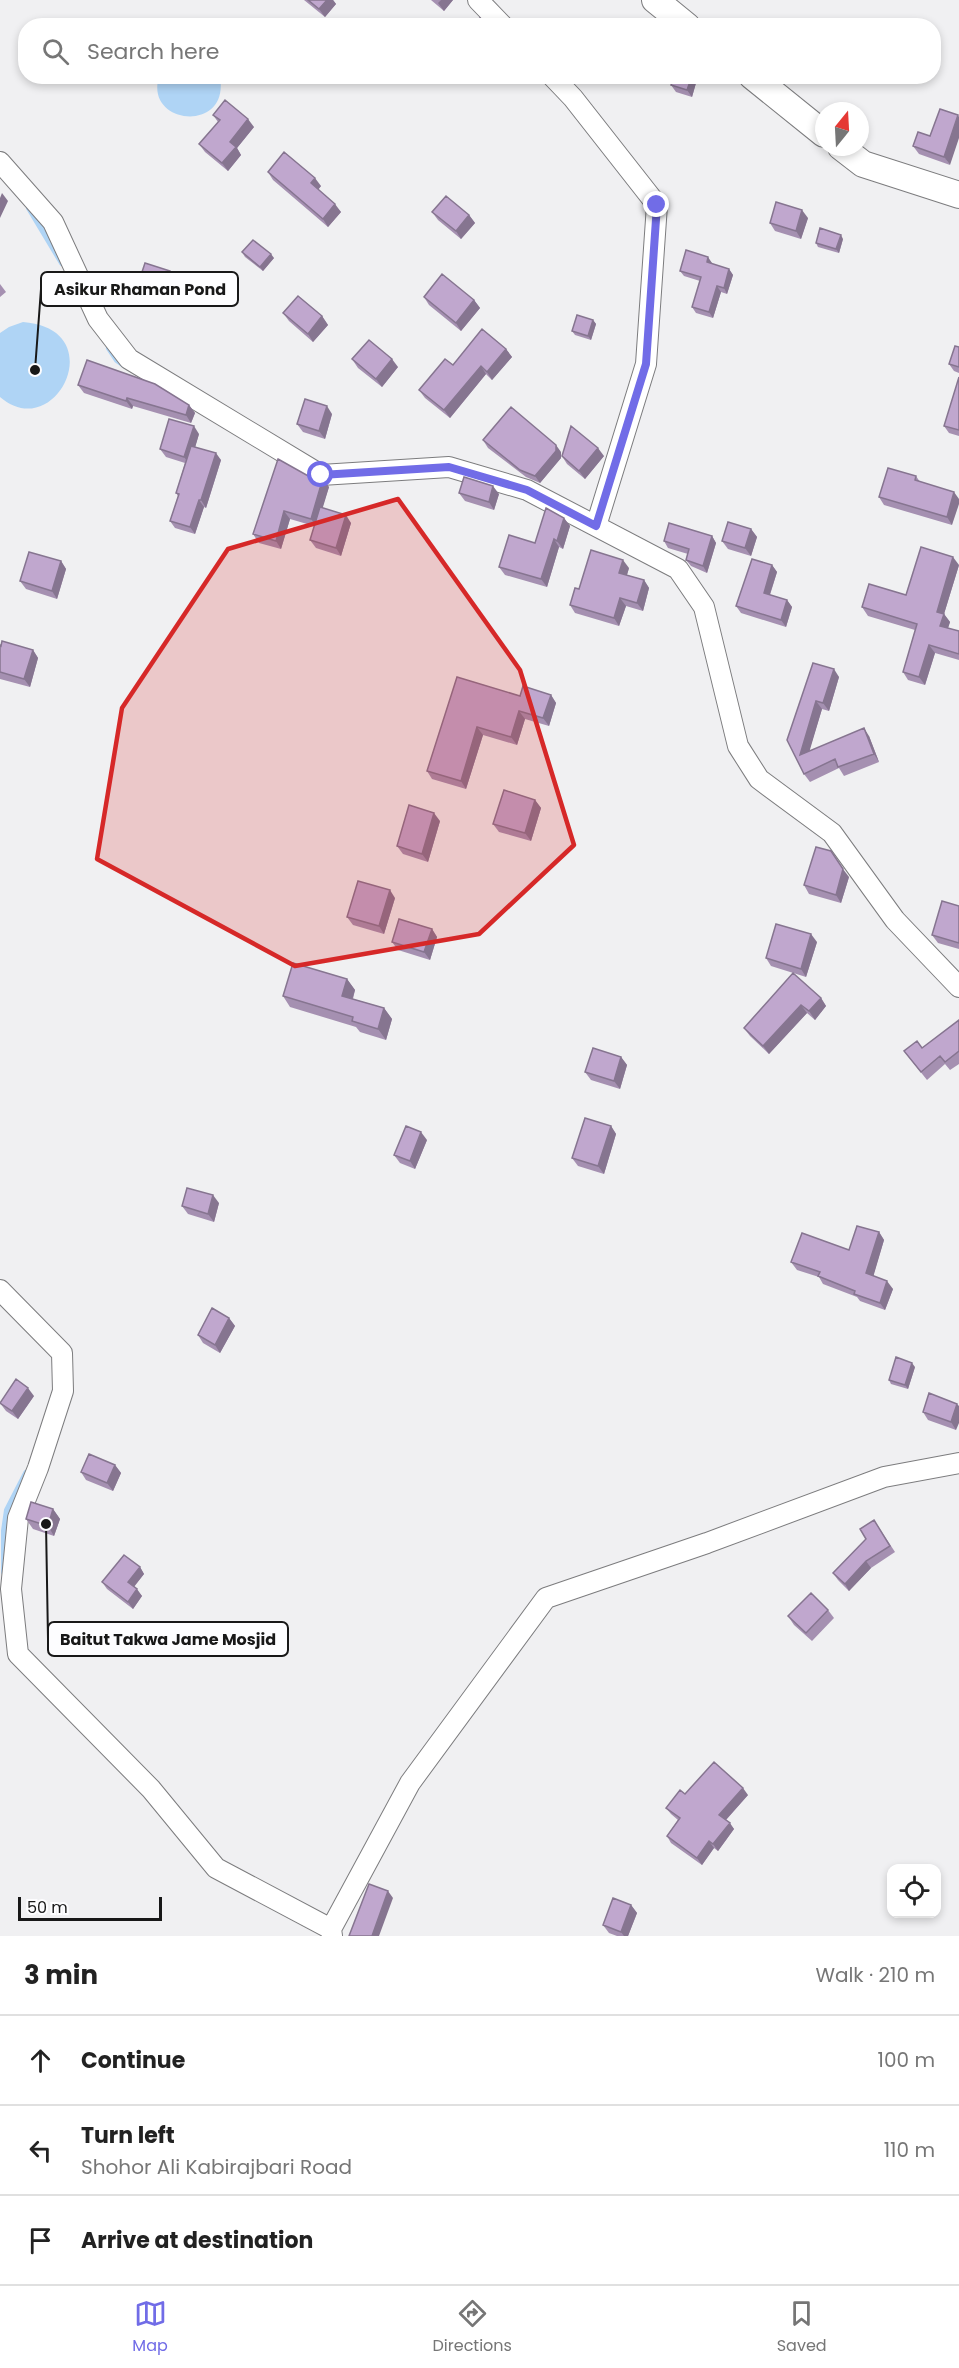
<!DOCTYPE html>
<html lang="en">
<head>
<meta charset="utf-8">
<style>
  :root { --surface:#fff; --page:#f6f6f6; --text:#222; --muted:#767676; --line:#e0e0e0; --accent:#716ce7 }
  body { margin:0; font-family:Poppins,sans-serif; background:var(--page); color:var(--text) }
  .controls { position:absolute; right:18px; bottom:18px; display:grid; overflow:hidden; border-radius:12px; box-shadow:0 3px 9px #0003 }
  .controls button { width:54px; height:54px; display:grid; place-items:center; padding:0; border:0; border-bottom:2px solid var(--line); background:var(--surface); color:var(--text); font:30px sans-serif }
  .compass { position:absolute; left:815px; top:102px; width:54px; height:54px; border-radius:50%; background:var(--surface); box-shadow:0 3px 9px #0003; rotate:18deg }
  .scale { position:absolute; left:18px; bottom:15px; width:144px; box-sizing:border-box; padding-left:6px; border:3px solid #181818; border-top:0; font-size:16px; line-height:21px; white-space:nowrap; color:#181818; -webkit-text-stroke:4px #fdfdff; paint-order:stroke }
  .stop { position:absolute; width:18px; height:18px; margin:-14px; border:4px solid #716ce7; border-radius:50%; background:#fff }
  .stop.end { background:#716ce7; border-color:#fff; box-shadow:0 2px 6px #0008 }
  .list { margin:0; padding:0; list-style:none }
  h2 { display:flex; justify-content:space-between; align-items:center; height:78px; margin:0; padding:0 24px; font-size:26px }
  h2 small { font-size:20px; font-weight:400; color:var(--muted) }
  .list li { display:grid; grid-template-columns:39px 1fr auto; gap:18px; align-items:center; box-sizing:border-box; height:90px; padding:0 24px; border-top:2px solid var(--line) }
  .list b { display:block; font-size:22px; white-space:nowrap }
  .list p { margin:0; font-size:20px; white-space:nowrap; color:var(--muted) }
  .list em { font-size:20px; font-style:normal; color:var(--muted) }
  .icon { flex:none; width:33px; height:33px; fill:none; stroke:currentColor; stroke-width:2; stroke-linecap:round; stroke-linejoin:round }
  .map { position:relative; flex:none; width:959px; height:1936px; overflow:hidden }
  .search { position:absolute; background:var(--surface); box-shadow:0 3px 9px #0003; left:18px; right:18px; top:18px; height:66px; display:flex; align-items:center; gap:15px; box-sizing:border-box; padding:0 21px; border-radius:24px; color:var(--muted); font-size:22px }
  .sheet { height:348px; background:var(--surface) }
  nav { display:flex; justify-content:space-around; align-items:center; box-sizing:border-box; height:84px; border-top:2px solid var(--line); background:var(--surface); font-size:16px; color:var(--muted) }
  nav a { display:grid; justify-items:center; gap:3px }
  nav .on { color:var(--accent) }
  .map>svg:first-child { display:block }
  .water { fill:#afd4f5 }
  .lines { fill:none; stroke-linecap:round; stroke-linejoin:round }
  .stream { stroke:#afd4f5; stroke-width:6 }
  .minor-casing { stroke:#7c7c7e; stroke-width:22 }
  .major-casing { stroke:#7c7c7e; stroke-width:28 }
  .minor { stroke:#fff; stroke-width:20 }
  .major { stroke:#fff; stroke-width:26 }
  .wall { fill:#a590b1 }
  .shaded-wall { fill:#867590 }
  .building { fill:#c0a7ce; stroke:#867590; stroke-width:1.5 }
  .route { stroke:#716ce7; stroke-width:8 }
  .marked { fill:#d62828; fill-opacity:0.2; stroke:#d62828; stroke-width:4.5; stroke-linejoin:round }
  .leader { fill:none; stroke:#181818; stroke-width:2 }
  .callout-dot { fill:#181818; stroke:#fdfdff; stroke-width:2 }
  .callout { fill:#fdfdff; stroke:#181818; stroke-width:2 }
  .callout-label { font-size:16px; text-anchor:middle; font-weight:bold; fill:#181818 }
</style>
</head>
<body>
<div class="map">
<svg width="959" height="1936" viewBox="0 0 959 1936">
  <rect width="100%" height="100%" fill="#f0f0f2"/>
  <path class="water" d="M159,77H220C230,134 144,125 159,77Z
    M23,322C113,329 55,445 0,397V333L9,327Z"/>
  <g class="lines">
    <path class="stream" d="M29,208L62,263
      M109,348L117,360L124,365
      M4,1572V1531L7,1510L26,1473"/>
    <g class="minor-casing">
      <path id="minor" d="M478,0L503,26
        M552,76L573,98L657,205L646,364L596,526
        M0,162L53,222L98,319L129,359L321,475L449,467L527,490L678,569L704,607L738,746L759,779L832,833L895,920L959,987
        M0,1290L62,1353L63,1391L38,1468L18,1518L11,1589L18,1654L151,1789L216,1868L331,1929L332,1936
        M331,1929L410,1783L546,1598L707,1543L884,1477L959,1463"/>
    </g>
    <g class="major-casing">
      <path id="major" d="M655,0L687,26
        M752,76L824,134
        M841,147L863,164L959,195"/>
    </g>
    <use href="#minor" class="minor"/>
    <use href="#major" class="major"/>
  </g>
  <path class="wall" d="M304,0H333L336,4L325,17Z
    M431,0H453L444,11Z
    M659,76H698L692,97L676,92L671,85L673,81Z
    M213,115L254,127L237,148L241,155L228,171L205,152L199,144L218,122Z
    M930,136L950,165L919,154L913,146Z
    M268,172L321,186L318,190L341,212L328,227L273,180Z
    M432,212L469,215L475,223L461,239L438,220Z
    M808,218L801,239L775,231L770,223Z
    M843,239L839,253L818,247L816,243Z
    M242,252L274,258L263,271L245,257Z
    M712,263V264L729,269L733,275L727,294L721,292L713,318L696,313L692,307L700,281L684,276L680,271Z
    M170,271L176,279L170,297L145,289L139,281Z
    M0,284L6,292L0,297Z
    M424,297L474,300L480,308L461,331L429,305Z
    M283,313L322,316L328,325L313,342L289,321Z
    M593,320L596,324L591,340L575,335L572,331Z
    M959,347V373L954,371L949,364Z
    M506,349L512,357L492,380L486,374L450,418L425,398L419,390L453,365Z
    M352,359L398,367L382,387L358,368Z
    M959,377V436L949,433L944,426Z
    M78,385L189,405L195,413L191,423L133,406L132,409L84,393Z
    M332,414L325,439L303,432L297,424Z
    M199,434L195,447L221,460L206,508L204,507L195,534L175,528L170,521L178,496L176,493L185,463L166,457L160,449Z
    M483,440L561,452V458L540,483L526,477L488,448Z
    M562,456H604L585,479L567,464Z
    M916,476L920,482L954,492L952,525L884,505L879,497Z
    M310,477L329,487L322,508L351,523L341,556L316,548L310,540L314,526L290,519L281,549L259,543L253,534Z
    M459,493L499,494L494,510L465,501Z
    M564,518L570,526L563,549L559,547L547,587L505,575L499,567L535,543Z
    M751,529L757,537L751,556L728,549L722,541Z
    M712,536L716,543L707,573L691,566L686,560L688,554L668,548L664,541Z
    M61,561L66,569L57,599L26,589L20,581Z
    M772,565L777,572L770,595L787,600L792,607L786,627L741,613L736,606Z
    M959,565L944,614L950,622L948,628L959,631V660L935,653L925,685L908,680L903,672L915,630L868,616L862,607L906,595Z
    M629,568L627,575L644,580L649,588L643,611L626,606L619,626L575,613L570,605L579,589Z
    M0,645L33,650L38,658L30,687L0,679Z
    M813,663L839,677L829,711L822,709L809,751L869,736L879,762L844,776L839,768L810,782L804,774Z
    M457,677L520,696L551,695L556,703L549,726L525,719L517,745L483,735L466,789L432,779L427,771Z
    M535,800L541,808L531,841L499,832L493,824Z
    M440,821L428,862L403,854L397,846Z
    M849,877L841,903L809,894L804,885Z
    M395,898L384,934L353,925L347,917Z
    M959,906V949L938,943L932,935Z
    M432,929L437,937L430,960L398,950L392,942Z
    M817,942L806,977L771,966L766,958Z
    M347,979L355,990L353,999L384,1008L392,1019L386,1040L360,1032L356,1027L290,1007L283,996Z
    M821,998L826,1006L815,1020L807,1013L769,1054L750,1036L744,1028Z
    M959,1020V1064L950,1070L945,1064L927,1080L904,1051L922,1048Z
    M621,1057L627,1065L620,1089L591,1080L585,1072Z
    M611,1126L616,1134L604,1174L578,1166L572,1158Z
    M427,1140L415,1169L400,1163L394,1155Z
    M219,1203L214,1222L188,1214L182,1206Z
    M879,1232L884,1240L873,1276L893,1289L885,1310L860,1301L857,1297L823,1284L819,1277L797,1270L791,1262L849,1250Z
    M229,1318L235,1326L220,1353L203,1343L198,1335Z
    M915,1367L908,1389L891,1384L889,1380Z
    M34,1396L18,1419L6,1411L0,1403Z
    M957,1404L956,1430L928,1420L923,1412Z
    M115,1465L121,1473L113,1491L86,1480L81,1472Z
    M53,1509L60,1519L54,1536L33,1529L26,1519Z
    M874,1520L895,1552L871,1568L849,1591L838,1580L833,1573L866,1539Z
    M140,1567L144,1574L134,1587L142,1596L133,1609L107,1589L102,1582Z
    M828,1610L834,1618L812,1641L794,1625L788,1616Z
    M685,1794L748,1795L726,1820L734,1829L718,1851L714,1848L702,1865L671,1843L667,1836L678,1820L671,1814L666,1808Z
    M631,1905L637,1913L628,1936H617L609,1933L603,1925Z"/>
  <path class="shaded-wall" d="M327,0H333L336,4L325,17L319,9Z
    M441,0H453L444,11L438,3Z
    M692,76H698L692,97L687,90Z
    M958,115L959,117V138L950,165L944,157Z
    M248,119L254,127L237,148L241,155L228,171L222,163L230,142Z
    M315,178L321,186L316,192L311,183Z
    M2,193L8,201L0,218V198Z
    M335,204L341,212L328,227L323,219Z
    M802,210L808,218L801,239L796,231Z
    M469,215L475,223L461,239L456,231Z
    M841,235L843,239L839,253L836,249Z
    M271,254L274,258L263,271L260,267Z
    M708,257L712,263L711,268L707,262Z
    M729,269L733,275L727,294L724,288Z
    M170,271L176,279L170,297L165,289Z
    M717,286L721,292L713,318L709,312Z
    M474,300L480,308L461,331L456,323Z
    M322,316L328,325L313,342L308,334Z
    M593,320L596,324L591,340L588,336Z
    M506,349L512,357L492,380L487,372Z
    M392,359L398,367L382,387L376,379Z
    M481,366L486,374L450,418L444,410Z
    M127,398L133,406L132,409L126,401Z
    M189,405L195,413L191,423L186,415Z
    M327,406L332,414L325,439L319,431Z
    M194,426L199,434L190,465L184,457Z
    M556,445L561,452V458L540,483L535,476Z
    M598,448L604,456L585,479L579,471Z
    M216,453L221,460L206,508L201,500Z
    M323,478L329,487L317,527L311,519Z
    M493,486L499,494L494,510L489,502Z
    M954,492L959,499V504L952,525L947,517Z
    M199,500L204,507L195,534L190,527Z
    M284,511L290,519L281,549L276,541Z
    M346,515L351,523L341,556L336,548Z
    M564,518L570,526L563,549L557,541Z
    M751,529L757,537L751,556L745,548Z
    M712,536L716,543L707,573L703,566Z
    M554,539L559,547L547,587L541,579Z
    M953,557L959,565L944,614L950,622L946,634L940,626L937,612Z
    M623,560L629,568L625,581L619,573Z
    M61,561L66,569L57,599L52,591Z
    M772,565L777,572L768,600L764,593Z
    M644,580L649,588L643,611L637,603Z
    M620,598L626,606L619,626L614,618Z
    M787,600L792,607L786,627L781,620Z
    M929,645L935,653L925,685L919,677Z
    M33,650L38,658L30,687L24,679Z
    M834,669L839,677L829,711L823,703Z
    M551,695L556,703L549,726L543,718Z
    M816,701L822,709L806,763L800,755Z
    M519,711L525,719L517,745L511,737Z
    M477,727L483,735L466,789L461,781Z
    M864,728L869,736L879,762L874,754Z
    M535,800L541,808L531,841L525,833Z
    M434,813L440,821L428,862L422,854Z
    M843,869L849,877L841,903L836,895Z
    M390,890L395,898L384,934L379,926Z
    M432,929L437,937L430,960L424,952Z
    M811,934L817,942L806,977L801,969Z
    M347,979L355,990L350,1007L342,996Z
    M821,998L826,1006L815,1020L809,1011Z
    M801,1005L807,1013L769,1054L763,1046Z
    M384,1008L392,1019L386,1040L378,1029Z
    M621,1057L627,1065L620,1089L614,1081Z
    M611,1126L616,1134L604,1174L598,1166Z
    M421,1132L427,1140L415,1169L410,1161Z
    M213,1195L219,1203L214,1222L208,1214Z
    M879,1232L884,1240L872,1281L866,1273Z
    M887,1281L893,1289L885,1310L880,1303Z
    M229,1318L235,1326L220,1353L215,1345Z
    M912,1363L915,1367L908,1389L905,1385Z
    M28,1388L34,1396L18,1419L12,1411Z
    M957,1404L959,1406V1423L956,1430L951,1422Z
    M115,1465L121,1473L113,1491L107,1483Z
    M53,1509L60,1519L54,1536L48,1526Z
    M866,1561L871,1568L849,1591L845,1584Z
    M140,1567L144,1574L132,1589L128,1582Z
    M137,1589L142,1596L133,1609L128,1602Z
    M743,1788L748,1795L724,1822L719,1815Z
    M730,1823L734,1829L718,1851L713,1844Z
    M709,1841L714,1848L702,1865L697,1858Z
    M388,1891L393,1898L379,1936H372Z
    M631,1905L637,1913L628,1936H624L621,1932Z"/>
  <path class="building" d="M308,0H327L319,9Z
    M480,18L488,26H474Z
    M674,76H692L687,90L671,85Z
    M225,100L248,119L230,142L236,147L222,163L199,144L220,120L213,115Z
    M940,109L958,115L944,157L913,146L918,132L930,136Z
    M284,152L315,178L311,183L335,204L323,219L268,172Z
    M446,196L469,215L456,231L432,212Z
    M776,202L802,210L796,231L770,223Z
    M820,228L841,235L836,249L816,243Z
    M253,240L271,254L260,267L242,252Z
    M686,250L708,257L707,262L729,269L724,288L717,286L709,312L692,307L701,277L680,271Z
    M145,263L170,271L165,289L139,281Z
    M442,274L474,300L456,323L424,297Z
    M298,296L322,316L308,334L283,313Z
    M577,315L593,320L588,336L572,331Z
    M482,329L506,349L487,372L481,366L444,410L419,390L445,359L453,365Z
    M369,340L392,359L376,379L352,359Z
    M955,346L959,347V367L949,364Z
    M87,360L155,384L189,405L186,415L127,398L126,401L78,385Z
    M959,377V430L944,426Z
    M305,399L327,406L319,431L297,424Z
    M511,407L556,445V451L535,476L520,470L483,440Z
    M169,419L194,426L184,457L160,449Z
    M571,426L598,448L579,471L562,456Z
    M191,446L216,453L201,500H199L190,527L170,521L179,494L176,493Z
    M278,459L310,477L323,478L311,519L284,511L276,541L253,534Z
    M888,468L916,476L915,480L954,492L947,517L879,497Z
    M464,477L493,486L489,502L459,493Z
    M320,507L346,515L336,548L310,540Z
    M546,508L564,518L557,541L554,539L541,579L499,567L509,535L535,543Z
    M728,522L751,529L745,548L722,541Z
    M669,523L712,536L703,566L686,560L689,549L664,541Z
    M921,547L953,557L937,612L944,614L940,626L959,631V654L929,645L919,677L903,672L917,624L862,607L869,584L906,595Z
    M591,550L623,560L619,573L644,580L637,603L620,598L614,618L570,605L575,588L579,589Z
    M29,552L61,561L52,591L20,581Z
    M752,559L772,565L764,593L787,600L781,620L736,606Z
    M2,641L33,650L24,679L0,672V645L1,646Z
    M813,663L834,669L823,703L816,701L800,755L864,728L874,754L838,767L835,759L804,774L787,740Z
    M457,677L520,696L523,686L551,695L543,718L519,711L511,737L477,727L461,781L427,771Z
    M504,790L535,800L525,833L493,824Z
    M409,805L434,813L422,854L397,846Z
    M816,847L831,851L843,869L836,895L804,885Z
    M358,881L390,890L379,926L347,917Z
    M942,901L959,906V943L932,935Z
    M399,919L432,929L424,952L392,942Z
    M776,924L811,934L801,969L766,958Z
    M293,963L347,979L342,996L384,1008L378,1029L352,1021L353,1017L283,996Z
    M793,973L821,998L809,1011L801,1005L763,1046L744,1028Z
    M959,1020V1051L945,1062L940,1056L921,1072L904,1051L917,1041L922,1048Z
    M593,1048L621,1057L614,1081L585,1072Z
    M585,1118L611,1126L598,1166L572,1158Z
    M406,1126L421,1132L410,1161L394,1155Z
    M187,1188L213,1195L208,1214L182,1206Z
    M857,1226L879,1232L866,1273L887,1281L880,1303L854,1294L855,1291L818,1276L820,1272L791,1262L802,1233L849,1250Z
    M212,1308L229,1318L215,1345L198,1335Z
    M896,1357L912,1363L905,1385L889,1380Z
    M16,1379L28,1388L12,1411L0,1403Z
    M929,1393L957,1404L951,1422L923,1412Z
    M89,1454L115,1465L107,1483L81,1472Z
    M31,1502L53,1509L48,1526L26,1519Z
    M874,1520L890,1546L866,1561L845,1584L833,1573L866,1539L860,1529Z
    M124,1555L140,1567L128,1582L137,1589L128,1602L102,1582Z
    M811,1593L828,1610L806,1633L788,1616Z
    M714,1762L743,1788L719,1815L730,1823L713,1844L709,1841L697,1858L667,1836L680,1818L666,1808L680,1790L685,1794Z
    M369,1884L388,1891L372,1936H349Z
    M613,1898L631,1905L621,1932L603,1925Z"/>
  <g class="lines">
    <path class="route" d="M321,475L449,467L527,490L596,526L646,364L657,205"/>
  </g>
  <path class="marked" d="M398,499L520,670L574,845L479,934L295,966L97,859L122,708L228,549Z"/>
  <path class="leader" d="M35 370L41 289M46 1524L48 1639"/>
  <g class="callout-dot">
    <circle cx="35" cy="370" r="6"/>
    <circle cx="46" cy="1524" r="6"/>
  </g>
  <g class="callout">
    <rect x="41" y="272" width="197" height="34" rx="6"/>
    <rect x="48" y="1622" width="240" height="34" rx="6"/>
  </g>
  <g class="callout-label">
    <text x="140" y="295">Asikur Rhaman Pond</text>
    <text x="168" y="1645">Baitut Takwa Jame Mosjid</text>
  </g>
</svg>
<div class="controls">
<button><svg class="icon" aria-label="locate" viewBox="0 0 24 24"><circle cx="12" cy="12" r="6"/><path d="M12 2v4M12 18v4M2 12h4M18 12h4"/></svg></button>
</div>
<svg class="compass" viewBox="-18 -18 36 36"><path d="M0-13l5 13h-10z" fill="#e53935"/><path d="M0 13l5-13h-10z" fill="#767676"/></svg>
<div class="scale">50 m</div>
<div class="stop" style="left:321px;top:475px"></div>
<div class="stop end" style="left:657px;top:205px"></div>
<div class="search"><svg class="icon" aria-label="search" viewBox="0 0 24 24"><circle cx="10" cy="10" r="6"/><path d="M15 15l6 6"/></svg>Search here</div>
</div>
<section class="sheet">
<h2>3 min<small>Walk · 210 m</small></h2>
<ul class="list">
<li><svg class="icon" aria-label="ahead" viewBox="0 0 24 24"><path d="M12 20V5M6 11l6-6 6 6"/></svg><div><b>Continue</b></div><em>100 m</em></li>
<li><svg class="icon" aria-label="left" viewBox="0 0 24 24"><path d="M17 20v-9H6M10 6l-5 5 5 5"/></svg><div><b>Turn left</b><p>Shohor Ali Kabirajbari Road</p></div><em>110 m</em></li>
<li><svg class="icon" aria-label="arrive" viewBox="0 0 24 24"><path d="M6 21V4h12l-3 4 3 4H6"/></svg><div><b>Arrive at destination</b></div></li>
</ul>
</section>
<nav>
<a class="on"><svg class="icon" aria-label="map" viewBox="0 0 24 24"><path d="M3 6l6-2 6 2 6-2v14l-6 2-6-2-6 2zM9 4v14M15 6v14"/></svg>Map</a>
<a><svg class="icon" aria-label="directions" viewBox="0 0 24 24"><path d="M12 3l9 9-9 9-9-9zM9 14v-3h6M13 9l2 2-2 2"/></svg>Directions</a>
<a><svg class="icon" aria-label="saved" viewBox="0 0 24 24"><path d="M7 4h10v16l-5-4-5 4z"/></svg>Saved</a>
</nav>
</body>
</html>
